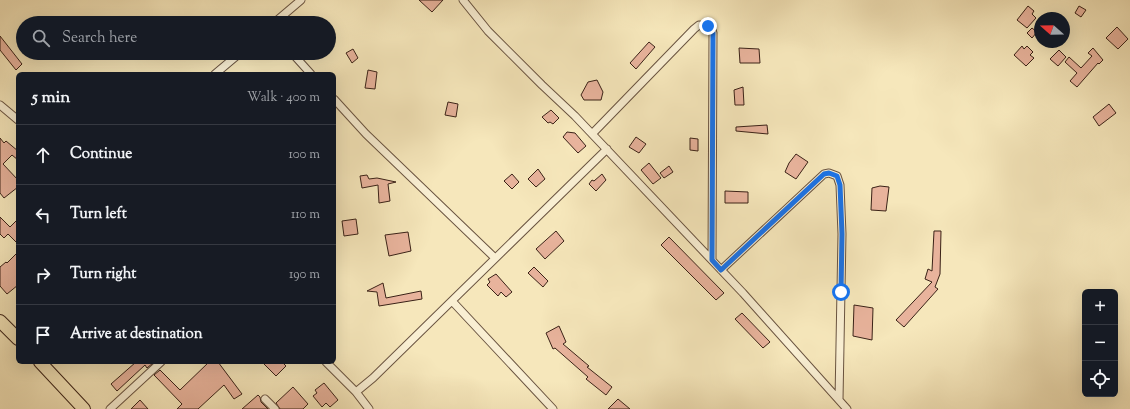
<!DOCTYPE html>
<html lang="en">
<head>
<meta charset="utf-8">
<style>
  :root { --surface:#171b24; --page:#242831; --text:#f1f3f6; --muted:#9ea1a6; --line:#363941 }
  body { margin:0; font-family:"Sorts Mill Goudy",serif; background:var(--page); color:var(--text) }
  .controls { position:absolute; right:12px; bottom:12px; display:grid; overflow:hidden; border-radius:6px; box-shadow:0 4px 16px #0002 }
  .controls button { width:36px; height:36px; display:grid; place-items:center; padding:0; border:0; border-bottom:1px solid var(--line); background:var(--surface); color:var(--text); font:20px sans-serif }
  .compass { position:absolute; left:1034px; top:12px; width:36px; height:36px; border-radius:50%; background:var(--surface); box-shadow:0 4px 16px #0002; rotate:290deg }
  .stop { position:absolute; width:12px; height:12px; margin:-9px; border:3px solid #1a73e8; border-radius:50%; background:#fff }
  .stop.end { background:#1a73e8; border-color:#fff; box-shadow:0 1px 4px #0008 }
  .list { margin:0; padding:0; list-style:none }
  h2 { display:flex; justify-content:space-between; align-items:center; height:52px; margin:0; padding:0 16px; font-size:17px }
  h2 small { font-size:13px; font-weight:400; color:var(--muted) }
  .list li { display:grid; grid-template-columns:26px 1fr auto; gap:12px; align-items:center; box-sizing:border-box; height:60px; padding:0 16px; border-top:1px solid var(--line) }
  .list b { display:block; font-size:15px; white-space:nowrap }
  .list em { font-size:13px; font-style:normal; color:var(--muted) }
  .icon { flex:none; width:22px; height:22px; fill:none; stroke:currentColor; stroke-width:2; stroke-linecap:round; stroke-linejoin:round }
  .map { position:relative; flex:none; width:1130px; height:409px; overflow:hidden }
  .search { position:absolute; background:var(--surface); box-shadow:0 4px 16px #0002; left:16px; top:16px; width:320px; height:44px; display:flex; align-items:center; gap:10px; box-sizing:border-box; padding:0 14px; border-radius:22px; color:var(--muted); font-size:15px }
  .panel { position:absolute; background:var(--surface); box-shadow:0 4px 16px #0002; left:16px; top:72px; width:320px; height:292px; border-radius:6px }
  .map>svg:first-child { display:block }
  .building { fill:#e8b39c; stroke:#3a2217 }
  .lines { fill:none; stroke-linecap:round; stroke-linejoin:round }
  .street-casing { stroke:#695340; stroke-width:9 }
  .highway-casing { stroke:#3a2217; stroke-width:14 }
  .street { stroke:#f9efd3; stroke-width:7 }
  .highway { stroke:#f6e7bb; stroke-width:12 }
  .route { stroke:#1a73e8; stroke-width:5 }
</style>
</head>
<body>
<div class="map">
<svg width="1130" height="409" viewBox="0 0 1130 409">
  <rect width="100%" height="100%" fill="#f6e7bb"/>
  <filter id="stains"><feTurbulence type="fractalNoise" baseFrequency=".005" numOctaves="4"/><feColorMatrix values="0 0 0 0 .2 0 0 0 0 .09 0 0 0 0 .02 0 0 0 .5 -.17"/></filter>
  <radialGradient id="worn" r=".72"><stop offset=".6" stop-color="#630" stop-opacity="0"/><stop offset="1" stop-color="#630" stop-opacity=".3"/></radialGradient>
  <path class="building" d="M419,0H443L432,12Z
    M1028,6L1034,11L1032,14L1036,18L1027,28L1017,20Z
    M1079,6L1086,10L1081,17L1075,13Z
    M1117,27L1128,39L1118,49L1106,38Z
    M1032,28L1037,32L1032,38L1027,33Z
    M0,36L22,64L16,70L0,50Z
    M649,42L655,47L636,69L630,63Z
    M1022,46L1024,49L1027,46L1033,52L1030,55L1034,58L1026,66L1014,55Z
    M739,48L759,49L760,63H740Z
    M1093,48L1103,60L1099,64L1098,63L1077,87L1070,81L1077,73L1065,62L1069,57L1081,68L1092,56L1088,53Z
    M353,49L358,58L352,63L346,53Z
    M1059,50L1066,57L1058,66L1050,59Z
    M368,70L377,72L375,89L365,88Z
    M597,80L603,92L601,100H584L581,95L588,82Z
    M743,87L744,105H735L734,90Z
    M448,102L458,104L456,117L445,115Z
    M1109,104L1116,113L1099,126L1093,117Z
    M551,110L559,118L553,124L550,122L548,123L542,117Z
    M767,125L768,134L736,131V127Z
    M567,132L575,133L586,146L578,153L563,137Z
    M636,137L646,144L639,153L629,147Z
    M0,138L4,143L6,141L18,151V160L12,155L3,164L18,180V187L4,198L0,193Z
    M690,138L698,139V151L690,150Z
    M796,154L808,162L796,179L785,172L789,163Z
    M649,163L661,178L653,184L641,170Z
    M669,166L673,172L664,178L660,173Z
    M538,169L545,179L536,187L528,179Z
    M512,174L519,182L512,189L504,181Z
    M602,174L606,180L596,191L589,184L592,180L594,181Z
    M367,175L369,179L377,178L396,182L388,184L390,201L379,203L378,185L362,188L360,176Z
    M880,186L889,187L886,211L871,210L872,188Z
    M725,191L748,192V203H725Z
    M0,217L10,227L18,219V244L8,234L4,238L0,234Z
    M356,219L358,234L344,236L342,221Z
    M556,231L564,241L545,259L536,249Z
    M934,231H941L940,274L935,287L938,289L904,327L896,320L932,282L925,279L928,269L932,271Z
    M408,232L411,251L389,256L385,235Z
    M669,237L724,293L716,300L661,245Z
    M18,252V285L7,294L0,286V267L6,262L7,263Z
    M534,267L548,281L543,287L528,273Z
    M496,274L512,292L506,297L501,292L498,296L487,285L490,282L488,279Z
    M383,283L386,298L421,291L422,299L379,306L377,292L367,291Z
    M854,305L873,308L872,340L853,336Z
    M742,313L770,342L763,348L735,319Z
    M559,326L566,342L563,344L589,366L587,367L612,387L606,395L586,379L588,377L555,348L553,349L546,333Z
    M136,362L153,363L147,368L145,365L117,391L111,384Z
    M209,362H218L242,394L234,399L224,385L198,409H177L182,404L154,375L160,370L180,390Z
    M262,362H282L286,366L276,376Z
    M324,383L338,400L330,407L326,403L322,407L313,396L317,393L315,390Z
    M293,387L308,404L303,409H280L276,403Z
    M258,395L260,397L261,402L268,409H242Z
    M618,399L630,409H608Z
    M140,400L148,409H131Z"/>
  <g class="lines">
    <g class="street-casing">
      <path id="street" d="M463,0L488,31L542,85L575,116L743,293L847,409
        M274,23L301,0
        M292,53L311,74
        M215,74L240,53
        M334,99L366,134L495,258
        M0,105L18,120
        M592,134L694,29L699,25C707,25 711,26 713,33L712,260
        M721,270L824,174L829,173L837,176L840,185L842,234L839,400
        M452,301L553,409
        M326,362L356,392
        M265,399L275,409
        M110,409L161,362
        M369,409L356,392L373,378L607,149"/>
    </g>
    <g class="highway-casing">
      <path id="highway" d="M0,321L18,339
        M40,362L84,409"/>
    </g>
    <use href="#street" class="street"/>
    <use href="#highway" class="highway"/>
  </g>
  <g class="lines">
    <path class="route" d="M708,26L711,28L713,33L712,260L721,270L824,174L829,173L837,176L840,185L842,234L841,292"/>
  </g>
  <rect width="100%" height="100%" filter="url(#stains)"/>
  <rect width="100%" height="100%" fill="url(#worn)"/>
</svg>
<div class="controls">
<button>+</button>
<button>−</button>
<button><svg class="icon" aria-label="locate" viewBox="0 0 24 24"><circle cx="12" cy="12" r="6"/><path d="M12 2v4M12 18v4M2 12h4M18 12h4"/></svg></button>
</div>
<svg class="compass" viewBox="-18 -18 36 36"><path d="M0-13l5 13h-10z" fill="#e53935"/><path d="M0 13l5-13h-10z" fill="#9ea1a6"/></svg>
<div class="stop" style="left:841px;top:292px"></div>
<div class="stop end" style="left:708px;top:26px"></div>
<div class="search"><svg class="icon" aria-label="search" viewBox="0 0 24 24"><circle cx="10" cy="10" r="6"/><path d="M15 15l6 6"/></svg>Search here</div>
<section class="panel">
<h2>5 min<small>Walk · 400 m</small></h2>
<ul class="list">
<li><svg class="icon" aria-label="ahead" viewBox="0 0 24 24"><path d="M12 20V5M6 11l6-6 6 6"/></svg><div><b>Continue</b></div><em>100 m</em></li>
<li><svg class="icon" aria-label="left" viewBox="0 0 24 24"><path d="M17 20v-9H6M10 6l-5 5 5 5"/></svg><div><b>Turn left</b></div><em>110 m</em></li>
<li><svg class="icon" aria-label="right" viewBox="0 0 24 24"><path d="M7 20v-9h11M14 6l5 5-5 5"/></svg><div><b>Turn right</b></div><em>190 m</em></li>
<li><svg class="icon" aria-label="arrive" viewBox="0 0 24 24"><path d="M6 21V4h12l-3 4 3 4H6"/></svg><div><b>Arrive at destination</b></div></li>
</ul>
</section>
</div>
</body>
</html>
